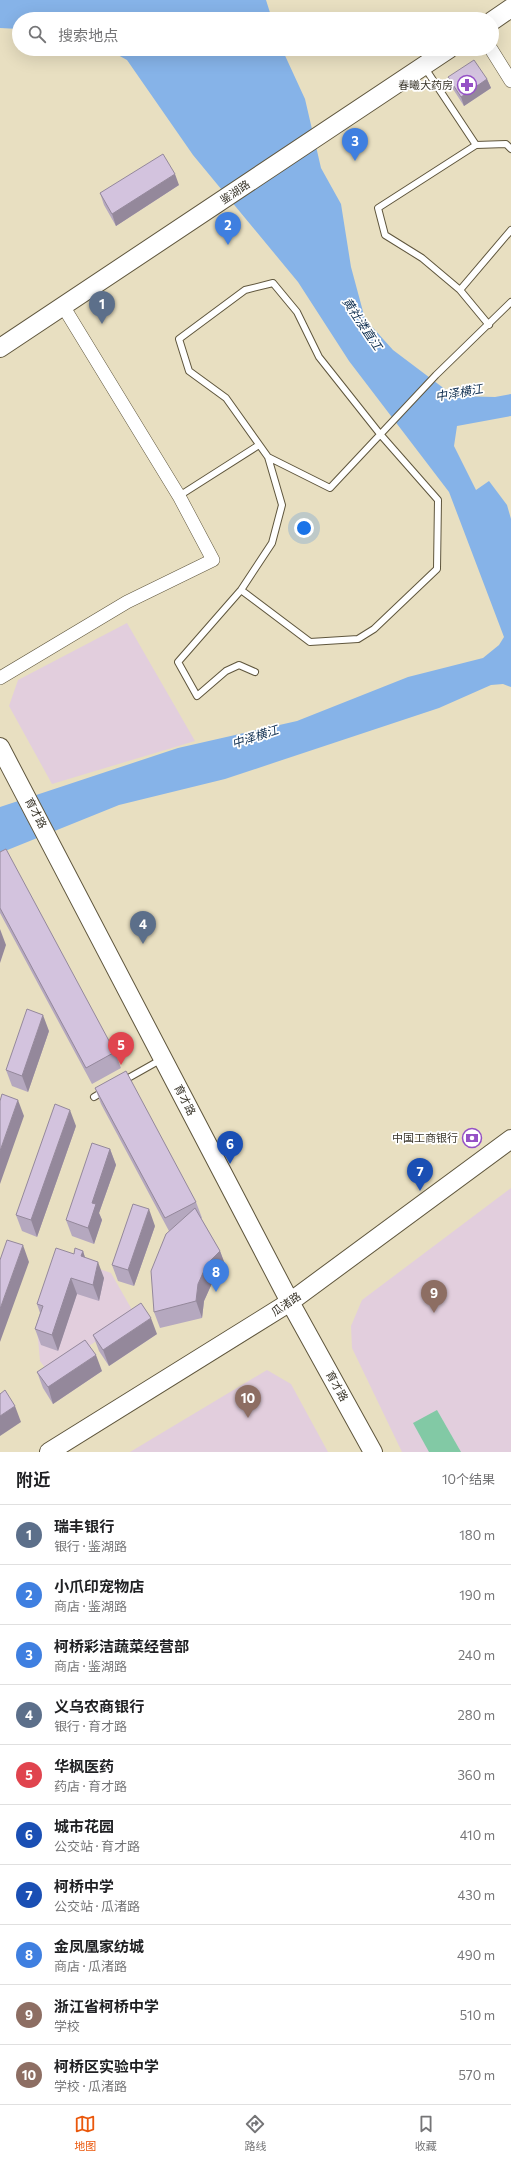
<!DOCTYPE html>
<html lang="zh">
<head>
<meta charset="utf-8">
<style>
  :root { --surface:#fff; --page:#f2f2f2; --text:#202124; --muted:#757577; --line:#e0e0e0; --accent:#ea580c }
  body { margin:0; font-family:Commissioner,"Noto Sans SC",sans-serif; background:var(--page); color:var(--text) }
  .you { position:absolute; left:304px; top:528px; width:14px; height:14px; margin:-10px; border:3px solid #fff; border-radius:50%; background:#1a73e8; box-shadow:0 0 0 6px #1a73e833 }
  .badge { display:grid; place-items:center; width:26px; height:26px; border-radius:50%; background:var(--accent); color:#fff; font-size:13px; font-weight:700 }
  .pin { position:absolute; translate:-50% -33px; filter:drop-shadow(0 1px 2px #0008) }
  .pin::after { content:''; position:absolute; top:21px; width:14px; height:12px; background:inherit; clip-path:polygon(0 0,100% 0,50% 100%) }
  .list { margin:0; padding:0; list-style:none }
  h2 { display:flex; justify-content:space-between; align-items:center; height:52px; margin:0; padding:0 16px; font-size:17px }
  h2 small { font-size:13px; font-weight:400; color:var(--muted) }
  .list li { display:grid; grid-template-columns:26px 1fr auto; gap:12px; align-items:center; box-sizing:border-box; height:60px; padding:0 16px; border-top:1px solid var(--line) }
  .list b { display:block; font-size:15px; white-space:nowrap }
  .list p { margin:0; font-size:13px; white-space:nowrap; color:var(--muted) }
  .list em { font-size:13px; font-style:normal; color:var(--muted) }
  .icon { flex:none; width:22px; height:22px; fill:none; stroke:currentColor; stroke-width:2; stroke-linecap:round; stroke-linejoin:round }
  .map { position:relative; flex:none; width:511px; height:1452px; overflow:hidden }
  .search { position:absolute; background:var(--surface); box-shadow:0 4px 16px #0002; left:12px; right:12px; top:12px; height:44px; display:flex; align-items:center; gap:10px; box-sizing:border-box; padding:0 14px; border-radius:22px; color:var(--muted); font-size:15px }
  .sheet { height:652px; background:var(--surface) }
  nav { display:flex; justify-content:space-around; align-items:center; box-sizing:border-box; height:56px; border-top:1px solid var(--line); background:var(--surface); font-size:11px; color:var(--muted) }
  nav a { display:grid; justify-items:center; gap:2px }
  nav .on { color:var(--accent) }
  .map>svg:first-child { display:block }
  .education { fill:#e2cedd }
  .green { fill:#82c9a5 }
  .water { fill:#86b3e8 }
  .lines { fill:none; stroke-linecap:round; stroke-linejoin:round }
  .lane-casing { stroke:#5f563d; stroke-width:8 }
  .street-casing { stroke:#5f563d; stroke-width:14 }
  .secondary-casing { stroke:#5f563d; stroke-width:20 }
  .lane { stroke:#fff; stroke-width:6 }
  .street { stroke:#fff; stroke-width:13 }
  .secondary { stroke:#fff; stroke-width:18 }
  .wall { fill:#b5a8bf }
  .shaded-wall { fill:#94889b }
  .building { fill:#d3c3de; stroke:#94889b }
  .labels { text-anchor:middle; stroke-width:3.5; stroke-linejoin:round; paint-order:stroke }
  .poi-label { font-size:11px; fill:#3a362b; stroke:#fff; text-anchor:end }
  .street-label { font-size:11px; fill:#3a362b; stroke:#fff }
  .water-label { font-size:12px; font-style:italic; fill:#0c2c4e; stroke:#fff }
</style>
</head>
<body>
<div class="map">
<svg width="511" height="1452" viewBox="0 0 511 1452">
  <rect width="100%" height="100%" fill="#e8dfc1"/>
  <path class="education" d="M127,623L195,741L52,784L9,706L18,680Z
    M511,1188V1452H402L352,1348L351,1326L362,1300Z
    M63,1256L111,1273L135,1315L49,1373L40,1361L37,1327Z
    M267,1370L291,1384L328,1452H130Z"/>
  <path class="green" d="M437,1410L461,1452H429L413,1423Z"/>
  <path class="water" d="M0,0H266L272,19H19V29L0,28Z
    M107,49H282L305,99L321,168L341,204L351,267L365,319L393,350L454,396L495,397L511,394V416L457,426L454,446L476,490L489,481L507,505L511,519V687L503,684L491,685L439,708L225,779L119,805L0,853V807L178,748L297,721L408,677L483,658L499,645L504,637L449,492L349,361L298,282L193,155L127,60Z"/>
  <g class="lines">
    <g class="lane-casing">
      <path id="lane" d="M425,68L476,145
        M460,290L511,230
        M489,325L460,290L422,258L385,235L378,208L476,145L506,144L511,149
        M268,457L330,488L436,375L511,302
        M179,496L259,445
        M241,590L310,642L358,639L374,629L437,569L438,500L380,434L319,357L297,312L273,283L245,290L179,339L189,371L226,398L268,457L282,505L272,543L241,590L178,662L197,696L226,671L239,665L255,672
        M123,1081L162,1059
        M94,1097L104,1091"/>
    </g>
    <g class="street-casing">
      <path id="street" d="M491,49L511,81
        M0,678L127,602L213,560L179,496L63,306"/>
    </g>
    <g class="secondary-casing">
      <path id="secondary" d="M492,21L511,8
        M0,348L449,49
        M0,747L290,1302L373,1452
        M49,1452L290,1302L511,1139"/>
    </g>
    <use href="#lane" class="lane"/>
    <use href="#street" class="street"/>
    <use href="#secondary" class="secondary"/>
  </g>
  <path class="wall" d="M448,77L487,79L491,88L464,106L451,86Z
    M179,185L116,226L104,205L100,193Z
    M0,852L115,1052L121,1068L92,1084L0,913Z
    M49,1031L28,1092L12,1086L6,1070Z
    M95,1088L196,1202L202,1218H201L220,1251L226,1267L213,1281L204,1301L202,1318L160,1328L154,1312L169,1231L101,1104Z
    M76,1126L37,1237L22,1231L16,1215Z
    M110,1149L116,1165L99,1213L102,1220L94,1244L72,1236L66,1220Z
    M155,1226L134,1286L118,1281L112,1265Z
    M83,1251L85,1258L104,1278L99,1301L77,1294L58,1351L41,1345L35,1329L40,1313L37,1304L74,1254Z
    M157,1334L109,1366L99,1351L93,1335Z
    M102,1371L53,1404L43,1388L37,1372Z"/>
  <path class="shaded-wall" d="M487,79L491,88L464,106L461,97Z
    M175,174L179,185L116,226L112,214Z
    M0,929L6,945L0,963Z
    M43,1015L49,1031L28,1092L22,1076Z
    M18,1100L24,1116L0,1184V1151Z
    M70,1110L76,1126L37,1237L31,1220Z
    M110,1149L116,1165L99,1213L102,1220L94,1244L88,1228L92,1203Z
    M149,1209L155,1226L134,1286L128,1270Z
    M23,1245L29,1262L0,1342V1309Z
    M83,1251L88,1267L81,1256Z
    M220,1251L226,1267L213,1281L204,1301L202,1318L196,1301L198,1284L207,1264Z
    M98,1262L104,1278L99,1301L93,1285Z
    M71,1278L77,1294L58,1351L52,1335Z
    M151,1318L157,1334L109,1366L103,1350Z
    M96,1355L102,1371L53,1404L48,1387Z
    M15,1406L21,1422L0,1436V1416Z"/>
  <path class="building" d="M474,60L487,79L461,97L448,77Z
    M163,154L175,174L112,214L100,193Z
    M6,849L115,1052L86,1068L0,908V852Z
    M27,1009L43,1015L22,1076L6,1070Z
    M126,1071L196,1202L165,1218L95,1088Z
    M2,1094L18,1100L0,1151V1101Z
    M55,1104L70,1110L31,1220L16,1215Z
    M92,1143L110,1149L92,1203L96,1204L88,1228L66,1220Z
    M133,1204L149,1209L128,1270L112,1265Z
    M195,1208L220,1251L207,1264L198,1284L196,1301L154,1312L151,1271L166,1234Z
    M7,1240L23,1245L0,1309V1260Z
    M56,1248L74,1254L75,1248L83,1251L81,1256L98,1262L93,1285L71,1278L52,1335L35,1329L43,1306L37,1304Z
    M141,1303L151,1318L103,1350L93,1335Z
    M85,1340L96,1355L48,1387L37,1372Z
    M5,1390L15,1406L0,1416V1394Z"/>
  <defs>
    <g id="pharmacy-ring" transform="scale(1)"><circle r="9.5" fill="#fff" stroke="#9551c6" stroke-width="1.5"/><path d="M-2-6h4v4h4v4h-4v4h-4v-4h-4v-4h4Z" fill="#9551c6"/></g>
    <g id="bank-ring" transform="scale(1)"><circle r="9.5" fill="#fff" stroke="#9551c6" stroke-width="1.5"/><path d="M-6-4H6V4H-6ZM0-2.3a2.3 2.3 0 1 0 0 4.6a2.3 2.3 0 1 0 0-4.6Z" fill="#9551c6"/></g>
  </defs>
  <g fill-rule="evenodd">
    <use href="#pharmacy-ring" x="467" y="85"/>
    <use href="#bank-ring" x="472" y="1138"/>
  </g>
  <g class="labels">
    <g class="poi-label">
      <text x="453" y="89">春曦大药房</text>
      <text x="458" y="1142">中国工商银行</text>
    </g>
    <g class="street-label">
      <text transform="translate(235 192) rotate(-34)" y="4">鉴湖路</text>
      <text transform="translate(36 813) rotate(62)" y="4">育才路</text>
      <text transform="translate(185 1100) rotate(63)" y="4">育才路</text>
      <text transform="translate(286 1304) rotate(-34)" y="4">瓜渚路</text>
      <text transform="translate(337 1386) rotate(61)" y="4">育才路</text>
    </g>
    <g class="water-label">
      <text transform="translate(362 324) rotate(56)" y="4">黄社溇直江</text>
      <text transform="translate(459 393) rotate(-10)" y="4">中泽横江</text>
      <text transform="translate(255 737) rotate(-18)" y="4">中泽横江</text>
    </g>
  </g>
</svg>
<div class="you"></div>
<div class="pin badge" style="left:102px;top:324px;background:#5c6f8a">1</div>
<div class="pin badge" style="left:228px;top:245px;background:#3f7fe0">2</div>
<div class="pin badge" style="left:355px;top:161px;background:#3f7fe0">3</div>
<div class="pin badge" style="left:143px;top:944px;background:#5c6f8a">4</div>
<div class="pin badge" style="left:121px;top:1065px;background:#e0444e">5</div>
<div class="pin badge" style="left:230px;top:1164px;background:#1a4fb4">6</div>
<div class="pin badge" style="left:420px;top:1191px;background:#1a4fb4">7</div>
<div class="pin badge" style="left:216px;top:1292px;background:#3f7fe0">8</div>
<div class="pin badge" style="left:434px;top:1313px;background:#8d6e63">9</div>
<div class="pin badge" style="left:248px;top:1418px;background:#8d6e63">10</div>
<div class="search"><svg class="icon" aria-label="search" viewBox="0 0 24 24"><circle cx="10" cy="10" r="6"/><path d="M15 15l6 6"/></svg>搜索地点</div>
</div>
<section class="sheet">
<h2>附近<small>10个结果</small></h2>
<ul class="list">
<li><span class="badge" style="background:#5c6f8a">1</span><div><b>瑞丰银行</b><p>银行 · 鉴湖路</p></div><em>180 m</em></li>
<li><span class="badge" style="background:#3f7fe0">2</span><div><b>小爪印宠物店</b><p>商店 · 鉴湖路</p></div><em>190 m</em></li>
<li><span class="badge" style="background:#3f7fe0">3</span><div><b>柯桥彩洁蔬菜经营部</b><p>商店 · 鉴湖路</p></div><em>240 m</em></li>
<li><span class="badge" style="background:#5c6f8a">4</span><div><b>义乌农商银行</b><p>银行 · 育才路</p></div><em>280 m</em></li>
<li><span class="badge" style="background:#e0444e">5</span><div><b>华枫医药</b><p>药店 · 育才路</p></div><em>360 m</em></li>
<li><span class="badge" style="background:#1a4fb4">6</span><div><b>城市花园</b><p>公交站 · 育才路</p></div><em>410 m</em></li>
<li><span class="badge" style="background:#1a4fb4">7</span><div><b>柯桥中学</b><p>公交站 · 瓜渚路</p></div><em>430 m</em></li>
<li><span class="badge" style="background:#3f7fe0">8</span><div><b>金凤凰家纺城</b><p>商店 · 瓜渚路</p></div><em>490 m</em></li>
<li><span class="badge" style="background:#8d6e63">9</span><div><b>浙江省柯桥中学</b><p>学校</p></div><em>510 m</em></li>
<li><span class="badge" style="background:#8d6e63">10</span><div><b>柯桥区实验中学</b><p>学校 · 瓜渚路</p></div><em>570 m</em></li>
</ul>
</section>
<nav>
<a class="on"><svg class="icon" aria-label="map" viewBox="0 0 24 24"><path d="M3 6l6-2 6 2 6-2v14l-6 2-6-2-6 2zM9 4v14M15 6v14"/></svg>地图</a>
<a><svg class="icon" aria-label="directions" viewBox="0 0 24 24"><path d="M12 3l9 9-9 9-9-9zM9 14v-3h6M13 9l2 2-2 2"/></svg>路线</a>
<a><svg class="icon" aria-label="saved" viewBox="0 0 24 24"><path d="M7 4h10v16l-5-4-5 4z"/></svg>收藏</a>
</nav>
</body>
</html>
